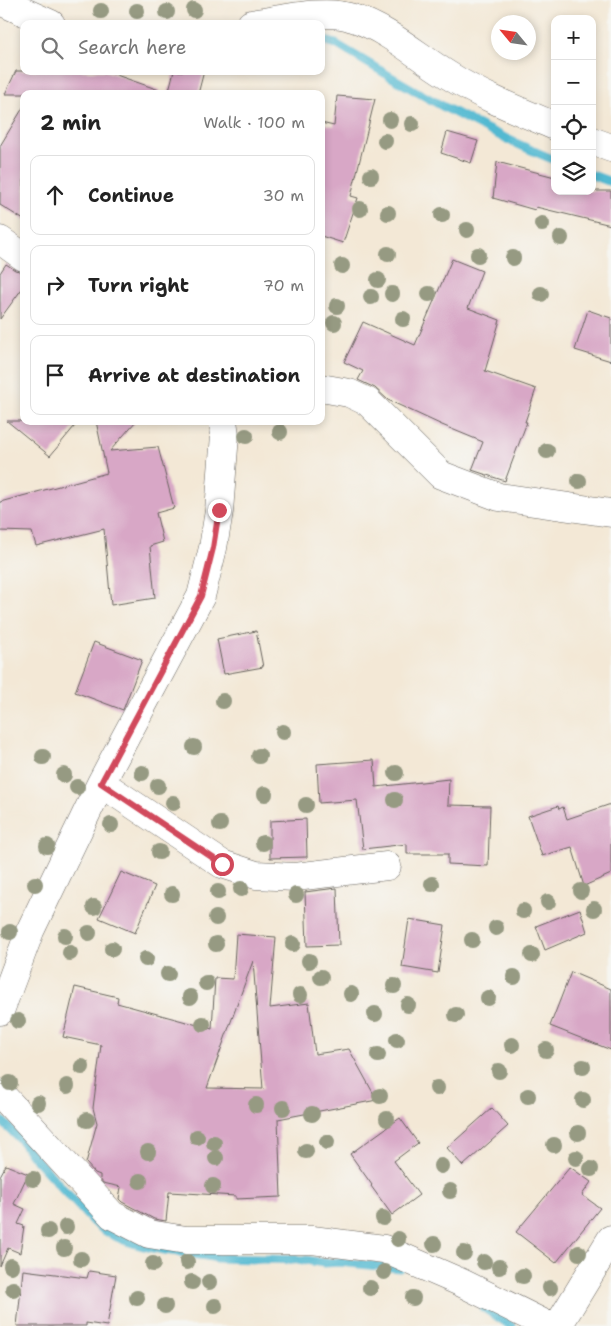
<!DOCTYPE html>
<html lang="en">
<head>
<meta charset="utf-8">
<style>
  :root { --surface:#fff; --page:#f6f6f6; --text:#222; --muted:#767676; --line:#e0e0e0 }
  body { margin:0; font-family:"Shantell Sans",sans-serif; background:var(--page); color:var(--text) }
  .controls { position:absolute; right:15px; top:15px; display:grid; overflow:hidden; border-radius:10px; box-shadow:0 2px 8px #0003 }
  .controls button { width:45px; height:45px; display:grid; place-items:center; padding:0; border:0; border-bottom:1px solid var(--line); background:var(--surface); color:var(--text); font:25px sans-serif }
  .compass { position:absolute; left:491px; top:15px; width:45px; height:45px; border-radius:50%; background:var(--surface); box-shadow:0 2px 8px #0003; rotate:299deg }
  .stop { position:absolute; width:15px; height:15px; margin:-11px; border:4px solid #d1495b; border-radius:50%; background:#fff }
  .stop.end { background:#d1495b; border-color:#fff; box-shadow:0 1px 5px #0008 }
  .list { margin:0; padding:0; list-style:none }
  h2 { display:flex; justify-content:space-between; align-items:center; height:65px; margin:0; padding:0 20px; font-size:21px }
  h2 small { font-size:16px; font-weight:400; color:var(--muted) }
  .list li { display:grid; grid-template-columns:32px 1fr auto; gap:15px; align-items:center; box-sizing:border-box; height:80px; margin:0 10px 10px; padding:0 10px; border:1px solid var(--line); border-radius:10px }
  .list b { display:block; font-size:19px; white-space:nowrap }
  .list em { font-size:16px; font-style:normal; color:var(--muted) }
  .icon { flex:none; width:28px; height:28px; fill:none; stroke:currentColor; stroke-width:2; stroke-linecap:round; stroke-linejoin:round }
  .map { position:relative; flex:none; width:611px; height:1326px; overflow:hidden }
  .search { position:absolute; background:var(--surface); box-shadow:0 2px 8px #0003; left:20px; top:20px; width:305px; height:55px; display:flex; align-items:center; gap:12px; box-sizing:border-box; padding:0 18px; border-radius:10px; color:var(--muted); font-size:19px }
  .panel { position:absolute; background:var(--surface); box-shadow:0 2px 8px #0003; left:20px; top:90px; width:305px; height:335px; border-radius:10px }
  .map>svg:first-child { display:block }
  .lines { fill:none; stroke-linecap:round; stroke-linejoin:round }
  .stream { stroke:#53b9d1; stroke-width:9 }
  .building { fill:#d8a7c6; fill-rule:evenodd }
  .street-casing { stroke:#67635d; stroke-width:29 }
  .street { stroke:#fff; stroke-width:28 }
  .tree { fill:#969a82 }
  .route { stroke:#d1495b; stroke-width:6 }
</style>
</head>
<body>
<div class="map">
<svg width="611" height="1326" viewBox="0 0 611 1326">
  <rect width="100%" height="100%" fill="#f6f6f2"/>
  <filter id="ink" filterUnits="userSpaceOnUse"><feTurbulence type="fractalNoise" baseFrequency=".02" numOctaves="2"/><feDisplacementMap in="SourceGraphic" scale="10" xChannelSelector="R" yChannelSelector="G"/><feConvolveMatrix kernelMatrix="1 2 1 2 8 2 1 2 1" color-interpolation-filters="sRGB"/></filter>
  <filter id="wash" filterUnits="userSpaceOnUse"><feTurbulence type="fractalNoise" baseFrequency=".0096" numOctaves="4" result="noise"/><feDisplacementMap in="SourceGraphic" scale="20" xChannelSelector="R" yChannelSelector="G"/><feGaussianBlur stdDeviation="1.12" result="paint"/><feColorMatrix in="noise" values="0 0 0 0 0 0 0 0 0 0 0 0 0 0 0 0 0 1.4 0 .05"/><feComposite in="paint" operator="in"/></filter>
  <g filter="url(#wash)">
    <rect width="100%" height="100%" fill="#f3e8d6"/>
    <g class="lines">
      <path class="stream" d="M321,40L336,44C407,87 478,129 555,160
        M592,175L611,182
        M0,1119L22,1141L33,1156L93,1222C119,1244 153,1249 185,1253C196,1255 206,1255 216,1258L306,1260L324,1263L339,1262L400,1268
        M484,1308L512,1326"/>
    </g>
    <g id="blocks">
      <path class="building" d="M16,71H105L159,90V94H5Z
        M174,71H204L198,94H168Z
        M337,96L375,99L351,196L358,198L343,243L321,236V123L334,126Z
        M24,106V220L0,205V146Z
        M447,132L478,141L471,163L441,153Z
        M497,162L555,177V191H611V225L536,207L535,210L493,198Z
        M452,259L482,271L468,308L500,320L485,371L536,389L525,422H527L505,481L472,470L483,442L442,425L388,400L375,388L358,380L363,371L344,362L363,322L415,345Z
        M6,264L15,270L24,272V286L0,319V273Z
        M588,310L611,318V361L575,350Z
        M7,421H79L50,456Z
        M96,421H136L110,451L158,447L174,508L156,513L163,542L150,546L155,598L111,605L104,529L36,546L32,532L0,531V502L107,473Z
        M256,631L263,667L224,674L217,639Z
        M94,642L142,660L123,710L75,692Z
        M374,760L376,787L449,779L448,805L490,806L488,866L448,864V854H407V844L363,849L357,800L319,803L317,764Z
        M611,804V874L584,886L572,847L542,856L528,816L558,806L559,809L563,807L567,819Z
        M306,819L307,857L270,858V821Z
        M121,872L155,886L135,933L99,918Z
        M337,888L339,945L307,946L305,892Z
        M580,909L587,932L545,950L536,926Z
        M409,919L445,925L438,973L402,967Z
        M236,934L276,937L270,1008L309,1003L315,1054L349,1049L377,1100L278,1119L281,1197L236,1199V1196L169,1192L166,1221L154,1219L122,1202L119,1199L121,1187L103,1183L100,1179V1175L95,1173L86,1163L97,1123L93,1108L101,1045L63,1037L75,987L118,997L117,1003L212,1029L215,978L233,979ZM253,961L263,1089L207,1088L246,980Z
        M571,972L611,989V1050L550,1026Z
        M492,1108L508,1126L463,1166L447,1148Z
        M400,1118L418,1143L394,1161L419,1195L392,1215L371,1186L372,1185L350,1154Z
        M6,1165L28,1174L14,1204L25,1209L18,1224L24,1226L20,1253L8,1248L0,1266V1176Z
        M570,1167L591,1182L582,1195L600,1208L556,1263L516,1232Z
        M23,1270L87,1278L89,1271L116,1275L107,1326L86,1323V1326H17Z"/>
    </g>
  </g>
  <g filter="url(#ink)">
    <use href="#blocks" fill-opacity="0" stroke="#67635d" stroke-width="1"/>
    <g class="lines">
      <g class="street-casing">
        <path id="street" d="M0,1L51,24
          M251,24C280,20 325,8 353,18C388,29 417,56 448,75C481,96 519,111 555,126
          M592,141L611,148
          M0,240L24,257
          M321,388L349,393L368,402L441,475L499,497L611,513
          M101,783L222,864L256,875L295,877L387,866
          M0,1011L30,931L101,783L201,596L213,548L219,511L225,435L223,421
          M0,1093L112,1215L149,1234L186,1240H312L384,1249L460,1282L549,1326
          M558,1326L611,1239"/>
      </g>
      <use href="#street" class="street"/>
    </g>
    <g class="tree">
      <circle cx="194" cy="10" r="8"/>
      <circle cx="101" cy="11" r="8"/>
      <circle cx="137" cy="11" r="8"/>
      <circle cx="167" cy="12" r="8"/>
      <circle cx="390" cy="120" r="8"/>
      <circle cx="412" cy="124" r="8"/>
      <circle cx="385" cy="141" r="8"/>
      <circle cx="371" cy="176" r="8"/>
      <circle cx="360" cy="209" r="8"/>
      <circle cx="388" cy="213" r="8"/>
      <circle cx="442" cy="215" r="8"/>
      <circle cx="542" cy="224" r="8"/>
      <circle cx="467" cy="230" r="8"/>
      <circle cx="561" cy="238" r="8"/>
      <circle cx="388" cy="254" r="8"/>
      <circle cx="478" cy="255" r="8"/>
      <circle cx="513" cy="258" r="8"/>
      <circle cx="342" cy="266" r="8"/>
      <circle cx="378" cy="280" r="8"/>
      <circle cx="392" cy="294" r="8"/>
      <circle cx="429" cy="294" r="8"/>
      <circle cx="541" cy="294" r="8"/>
      <circle cx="371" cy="297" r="8"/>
      <circle cx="337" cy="306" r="8"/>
      <circle cx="403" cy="319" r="8"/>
      <circle cx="334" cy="323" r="8"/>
      <circle cx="280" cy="432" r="8"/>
      <circle cx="246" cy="436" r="8"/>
      <circle cx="547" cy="451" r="8"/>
      <circle cx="579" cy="481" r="8"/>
      <circle cx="223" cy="701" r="8"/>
      <circle cx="283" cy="732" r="8"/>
      <circle cx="194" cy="747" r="8"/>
      <circle cx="259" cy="756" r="8"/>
      <circle cx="43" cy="757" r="8"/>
      <circle cx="142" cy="773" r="8"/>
      <circle cx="396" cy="773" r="8"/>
      <circle cx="64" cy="775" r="8"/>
      <circle cx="158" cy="786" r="8"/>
      <circle cx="77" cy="787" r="8"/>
      <circle cx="265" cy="794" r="8"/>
      <circle cx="395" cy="800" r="8"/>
      <circle cx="173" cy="803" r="8"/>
      <circle cx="306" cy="805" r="8"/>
      <circle cx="220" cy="824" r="8"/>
      <circle cx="111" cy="825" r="8"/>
      <circle cx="263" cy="843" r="8"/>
      <circle cx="47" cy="846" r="8"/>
      <circle cx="159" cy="852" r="8"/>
      <circle cx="35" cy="884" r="8"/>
      <circle cx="432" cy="884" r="8"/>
      <circle cx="241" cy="889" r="8"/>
      <circle cx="581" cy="891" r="8"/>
      <circle cx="218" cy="892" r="8"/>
      <circle cx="172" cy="894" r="8"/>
      <circle cx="296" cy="895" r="8"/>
      <circle cx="548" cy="902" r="8"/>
      <circle cx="94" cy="907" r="8"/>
      <circle cx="594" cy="909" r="8"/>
      <circle cx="523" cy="911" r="8"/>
      <circle cx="216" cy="918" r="8"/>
      <circle cx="496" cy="928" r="8"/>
      <circle cx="10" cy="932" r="8"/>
      <circle cx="89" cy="933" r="8"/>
      <circle cx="65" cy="936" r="8"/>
      <circle cx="472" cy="940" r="8"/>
      <circle cx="216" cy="944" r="8"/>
      <circle cx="293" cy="944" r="8"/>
      <circle cx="112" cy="949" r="8"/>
      <circle cx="70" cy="953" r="8"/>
      <circle cx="532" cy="955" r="8"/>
      <circle cx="146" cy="959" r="8"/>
      <circle cx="309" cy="961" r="8"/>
      <circle cx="168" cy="974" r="8"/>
      <circle cx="321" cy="977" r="8"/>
      <circle cx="514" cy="977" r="8"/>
      <circle cx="206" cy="983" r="8"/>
      <circle cx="394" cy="986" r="8"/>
      <circle cx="351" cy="994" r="8"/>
      <circle cx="300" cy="995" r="8"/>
      <circle cx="190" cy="997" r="8"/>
      <circle cx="488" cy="998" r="8"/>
      <circle cx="408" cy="1005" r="8"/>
      <circle cx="375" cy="1014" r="8"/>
      <circle cx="456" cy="1015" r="8"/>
      <circle cx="18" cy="1021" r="8"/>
      <circle cx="203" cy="1024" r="8"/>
      <circle cx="397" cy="1040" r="8"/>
      <circle cx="512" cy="1045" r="8"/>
      <circle cx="546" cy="1050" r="8"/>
      <circle cx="378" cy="1055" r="8"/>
      <circle cx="82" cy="1067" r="8"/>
      <circle cx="583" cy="1067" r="8"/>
      <circle cx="499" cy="1071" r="8"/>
      <circle cx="10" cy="1083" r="8"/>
      <circle cx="67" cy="1086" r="8"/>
      <circle cx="437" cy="1088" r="8"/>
      <circle cx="380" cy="1096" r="8"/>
      <circle cx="528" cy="1096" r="8"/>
      <circle cx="583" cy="1100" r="8"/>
      <circle cx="38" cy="1103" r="8"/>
      <circle cx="256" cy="1105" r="8"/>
      <circle cx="283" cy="1108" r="8"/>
      <circle cx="312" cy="1114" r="8"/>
      <circle cx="387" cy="1119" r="8"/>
      <circle cx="87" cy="1120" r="8"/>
      <circle cx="578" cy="1133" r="8"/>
      <circle cx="197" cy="1137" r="8"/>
      <circle cx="327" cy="1142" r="8"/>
      <circle cx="214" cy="1143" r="8"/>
      <circle cx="554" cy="1145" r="8"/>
      <circle cx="306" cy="1151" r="8"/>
      <circle cx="148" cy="1152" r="8"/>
      <circle cx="216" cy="1158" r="8"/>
      <circle cx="576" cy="1158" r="8"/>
      <circle cx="441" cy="1166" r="8"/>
      <circle cx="591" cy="1169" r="8"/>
      <circle cx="33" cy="1179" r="8"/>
      <circle cx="140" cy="1181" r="8"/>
      <circle cx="213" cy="1186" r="8"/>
      <circle cx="450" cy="1191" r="8"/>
      <circle cx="383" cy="1218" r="8"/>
      <circle cx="66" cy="1227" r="8"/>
      <circle cx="48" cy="1231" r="8"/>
      <circle cx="398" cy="1239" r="8"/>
      <circle cx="434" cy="1244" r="8"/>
      <circle cx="64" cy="1248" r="8"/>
      <circle cx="464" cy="1253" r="8"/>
      <circle cx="579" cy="1253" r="8"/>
      <circle cx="81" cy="1259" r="8"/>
      <circle cx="187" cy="1262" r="8"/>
      <circle cx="484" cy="1262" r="8"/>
      <circle cx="153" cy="1264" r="8"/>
      <circle cx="11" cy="1266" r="8"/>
      <circle cx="499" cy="1267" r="8"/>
      <circle cx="384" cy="1272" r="8"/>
      <circle cx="523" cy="1276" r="8"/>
      <circle cx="192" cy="1282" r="8"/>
      <circle cx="209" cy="1282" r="8"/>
      <circle cx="370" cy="1288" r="8"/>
      <circle cx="550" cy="1288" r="8"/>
      <circle cx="13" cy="1289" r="8"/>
      <circle cx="137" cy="1298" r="8"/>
      <circle cx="413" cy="1298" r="8"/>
      <circle cx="165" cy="1306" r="8"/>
      <circle cx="215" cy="1306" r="8"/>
    </g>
  </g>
  <g class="lines" filter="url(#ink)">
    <path class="route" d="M219,510L213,548L201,596L101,783L222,864"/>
  </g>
</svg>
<div class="controls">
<button>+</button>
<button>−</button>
<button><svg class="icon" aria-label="locate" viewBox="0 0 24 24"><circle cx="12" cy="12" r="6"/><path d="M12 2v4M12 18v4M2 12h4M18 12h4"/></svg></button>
<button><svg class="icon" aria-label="layers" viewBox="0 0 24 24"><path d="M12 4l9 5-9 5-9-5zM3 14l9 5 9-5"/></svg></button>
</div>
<svg class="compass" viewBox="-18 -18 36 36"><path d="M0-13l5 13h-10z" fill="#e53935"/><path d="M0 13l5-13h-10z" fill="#767676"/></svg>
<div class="stop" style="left:222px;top:864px"></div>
<div class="stop end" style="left:219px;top:510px"></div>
<div class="search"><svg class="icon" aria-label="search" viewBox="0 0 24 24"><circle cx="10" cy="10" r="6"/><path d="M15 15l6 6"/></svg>Search here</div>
<section class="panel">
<h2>2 min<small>Walk · 100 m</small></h2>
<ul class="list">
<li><svg class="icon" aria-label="ahead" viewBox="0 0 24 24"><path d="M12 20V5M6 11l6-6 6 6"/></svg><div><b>Continue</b></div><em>30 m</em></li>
<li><svg class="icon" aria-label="right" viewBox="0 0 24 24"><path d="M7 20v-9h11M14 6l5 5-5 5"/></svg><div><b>Turn right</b></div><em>70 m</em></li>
<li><svg class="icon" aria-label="arrive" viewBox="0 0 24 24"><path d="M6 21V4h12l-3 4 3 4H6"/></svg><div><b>Arrive at destination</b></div></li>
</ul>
</section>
</div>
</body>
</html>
